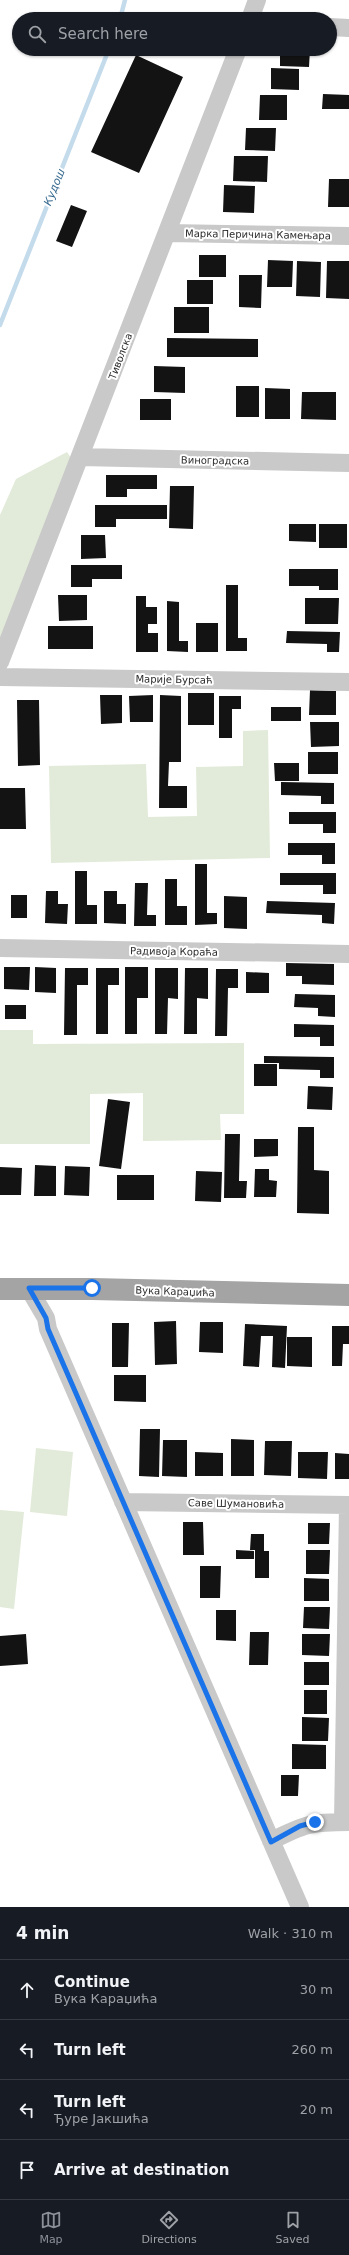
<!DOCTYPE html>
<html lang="en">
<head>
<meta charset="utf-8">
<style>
  :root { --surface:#171b24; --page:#242831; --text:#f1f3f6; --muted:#9ea1a6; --line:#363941; --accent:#8c9099 }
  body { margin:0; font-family:"DejaVu Sans",sans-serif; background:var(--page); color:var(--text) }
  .stop { position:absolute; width:12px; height:12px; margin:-9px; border:3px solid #1a73e8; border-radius:50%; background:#fff }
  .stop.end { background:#1a73e8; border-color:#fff; box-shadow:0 1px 4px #0008 }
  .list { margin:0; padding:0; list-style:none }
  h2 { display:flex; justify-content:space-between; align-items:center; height:52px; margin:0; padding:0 16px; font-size:17px }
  h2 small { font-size:13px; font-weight:400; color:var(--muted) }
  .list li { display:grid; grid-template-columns:26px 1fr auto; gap:12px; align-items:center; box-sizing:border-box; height:60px; padding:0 16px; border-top:1px solid var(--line) }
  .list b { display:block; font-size:15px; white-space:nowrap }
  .list p { margin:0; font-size:13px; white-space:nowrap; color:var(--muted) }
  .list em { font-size:13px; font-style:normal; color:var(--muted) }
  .icon { flex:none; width:22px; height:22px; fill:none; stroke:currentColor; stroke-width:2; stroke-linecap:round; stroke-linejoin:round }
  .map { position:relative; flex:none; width:349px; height:1907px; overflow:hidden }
  .search { position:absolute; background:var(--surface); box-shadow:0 1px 3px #0004; left:12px; right:12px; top:12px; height:44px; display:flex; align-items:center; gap:10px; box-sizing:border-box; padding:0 14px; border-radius:22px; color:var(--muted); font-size:15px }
  .sheet { height:292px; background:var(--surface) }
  nav { display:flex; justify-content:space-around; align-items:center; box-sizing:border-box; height:56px; border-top:1px solid var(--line); background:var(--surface); font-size:11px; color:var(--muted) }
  nav a { display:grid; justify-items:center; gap:2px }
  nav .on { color:var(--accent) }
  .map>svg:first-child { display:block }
  .green { fill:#e2ebd9 }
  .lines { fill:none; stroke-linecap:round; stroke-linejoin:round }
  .stream { stroke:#c4dbec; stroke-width:4.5 }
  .building { fill:#131313 }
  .minor { stroke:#c9c9c9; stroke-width:18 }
  .major { stroke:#a4a4a4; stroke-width:22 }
  .route { stroke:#1a73e8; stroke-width:5 }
  .labels { text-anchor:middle; stroke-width:4; stroke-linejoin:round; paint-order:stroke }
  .street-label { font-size:10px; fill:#2c2c2c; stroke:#fff }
  .water-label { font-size:11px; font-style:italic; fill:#386b90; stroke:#fff }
</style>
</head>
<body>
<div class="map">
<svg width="349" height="1907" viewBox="0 0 349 1907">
  <rect width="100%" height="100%" fill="#fff"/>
  <path class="green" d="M67,452L73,461L0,644V515L16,479Z
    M268,730L270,858L51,863L49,766L146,764L148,817L197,816L196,767L243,766V731Z
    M0,1030H33V1044L244,1043V1114H220L221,1140L143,1141V1093L90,1094V1144H0Z
    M36,1448L73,1452L67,1516L30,1512Z
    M0,1510L24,1512L14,1609L0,1607Z"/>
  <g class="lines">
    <path class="stream" d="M120,19L125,0
      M0,325L109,49"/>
  </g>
  <path class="building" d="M280,49H310L309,67L280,66Z
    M136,55L183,77L139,173L91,152Z
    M271,68L299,69V90L271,89Z
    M323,94L349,95V109H322Z
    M260,95H287V120H259Z
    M246,128H276L275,151L245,150Z
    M234,156H268L267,182L233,181Z
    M329,179H349V207H328Z
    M224,185L255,186L254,213L223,212Z
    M71,205L87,211L72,247L56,241Z
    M199,255H226V277H199Z
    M268,260L293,261L292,287H267Z
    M297,261L321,262L320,297L296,296Z
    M327,261H349V299L326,298Z
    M239,275H262L261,308L239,307Z
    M187,280H213V304H187Z
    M174,307H209V333H174Z
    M167,338L258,339V357H167Z
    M154,366L185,367V393L154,392Z
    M236,386H259V417H236Z
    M265,388L290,389V419H265Z
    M302,392H336V420L301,419Z
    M140,399H171V420H140Z
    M106,475H157V489H127V497H106Z
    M170,486H194L193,529L169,528Z
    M95,505H167V519H116V527H95Z
    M289,524H316V542L289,541Z
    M319,524H347V548H319Z
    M81,535H105L106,558L81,559Z
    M71,565H122V579H92V587H71Z
    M289,569H338V590H319V586H289Z
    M226,585H238V638H247V651H226Z
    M58,595H87V620L59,621Z
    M136,596H146V607H157V624H148V633H158V652H136Z
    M305,598H339L338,624H305Z
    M167,601L179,602V641H188V652L167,651Z
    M196,623H218V652H196Z
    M48,626H93V649H48Z
    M287,631L340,632L339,652H327V644L286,643Z
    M310,690L336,691V715H309Z
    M188,693H214V725H188Z
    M100,695H122V723L101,724Z
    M153,695V722H130L129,696Z
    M160,695L181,696V762H169L168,786H187V808H159Z
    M219,696H241V709H232V738H219Z
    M17,700H39L40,765L18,766Z
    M271,707H301V721H271Z
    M310,722H339V746L311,747Z
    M308,752H338V774H308Z
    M274,763H299V781H275Z
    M281,782L334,783V804H321V796L281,795Z
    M0,788H25L26,829H0Z
    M289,812H336V833H323V824H289Z
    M288,843H335V864H322V855H288Z
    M195,864H207V913H217V924L195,925Z
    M75,871H87V905H97V924H75Z
    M280,873H336V894H323V885H280Z
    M165,879H177V906H187V925H165Z
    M135,883H148L147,915H156V926H134Z
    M46,891H58V904H68L67,924L45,923Z
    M104,891H117V904H126V924L104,923Z
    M11,895H27V918H11Z
    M224,896L247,897V929L224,928Z
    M267,901L335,903L334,924L322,923V915L266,913Z
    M286,963L334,964V985L302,984V976H286Z
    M4,967H30L29,990L4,989Z
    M35,967L56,968V993L35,992Z
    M125,967H148V998H137V1034H125Z
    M65,968H88V985H77V1035H64Z
    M96,968H119V985H108V1034H96Z
    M155,968H178V999L168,998L167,1034H155Z
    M185,968H208V999L197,998V1034H184Z
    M216,969H238V988H228L227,1036H215Z
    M246,972L269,973V993H246Z
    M295,994L335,995V1017L318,1016V1008L294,1007Z
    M5,1005H26V1019H5Z
    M294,1024L334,1025V1046H320V1037H294Z
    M264,1056L334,1057V1078H320V1070L279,1069V1063H264Z
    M254,1064H277V1086H254Z
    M308,1086L333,1087L332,1110L307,1109Z
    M108,1099L130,1102L121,1169L99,1166Z
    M298,1127H314V1170L329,1171V1214L297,1213Z
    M225,1134H240L239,1181H247L246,1198H224Z
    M254,1139H278V1156L254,1157Z
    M35,1165L56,1166V1196H34Z
    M65,1166L90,1167L89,1196L64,1195Z
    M0,1167L22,1168L21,1195H0Z
    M255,1169H269V1180L277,1181L276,1197H254Z
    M196,1171L222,1172L221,1202L195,1201Z
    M117,1175H154V1200H117Z
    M176,1321L177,1364L155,1365L154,1322Z
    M200,1322H223V1353L199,1352Z
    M112,1323H129L128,1367H112Z
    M245,1324L287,1326L285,1368L272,1367L273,1336H261L259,1367L243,1366Z
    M332,1326H349V1344H343L342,1366H332Z
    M287,1337H312V1367L287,1366Z
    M114,1375H146V1402L114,1401Z
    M140,1429H160L159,1477L139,1476Z
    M231,1439L254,1440V1476H231Z
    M163,1440H187V1477L162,1476Z
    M265,1441H292L291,1476L264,1475Z
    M195,1452L223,1453V1476H195Z
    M298,1452H328L327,1479L298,1478Z
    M335,1453L349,1454V1479H335Z
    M183,1522H203L204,1555H183Z
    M308,1523H330L329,1544H308Z
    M251,1534H264V1551H269V1578H255V1550H250Z
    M236,1550L254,1551V1559H236Z
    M306,1550H330L329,1574H306Z
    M200,1566H221L220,1598H200Z
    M304,1578L329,1579V1601H304Z
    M304,1607H330L329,1629L303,1628Z
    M216,1610H236V1641L216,1640Z
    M250,1632H269L268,1665H249Z
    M26,1634L28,1664L0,1666V1636Z
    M302,1634H330L329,1656L302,1655Z
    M304,1662H329V1685H304Z
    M304,1690H327V1714H304Z
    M302,1717L329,1718L328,1741H302Z
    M292,1744L326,1745V1769H292Z
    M281,1775H299L298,1796H281Z"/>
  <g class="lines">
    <path class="minor" d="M250,19L257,0
      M330,27L349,28
      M167,233L349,236
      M81,457L349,463
      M0,662L238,49
      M0,677L349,682
      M0,948L349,954
      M29,1289L46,1318L48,1329L300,1907
      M123,1502L349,1505
      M343,1822L348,1505
      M271,1841C305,1824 311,1822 349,1822"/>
    <path class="major" d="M0,1289H92L349,1295"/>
  </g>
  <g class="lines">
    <path class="route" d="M92,1288H29L46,1318L48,1329L271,1842L300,1826L315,1822"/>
  </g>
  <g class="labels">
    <g class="street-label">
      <text transform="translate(258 234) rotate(1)" y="4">Марка Перичина Камењара</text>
      <text transform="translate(120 356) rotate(-69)" y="4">Тиволска</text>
      <text transform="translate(215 460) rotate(1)" y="4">Виноградска</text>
      <text transform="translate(174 679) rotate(1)" y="4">Марије Бурсаћ</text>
      <text transform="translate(174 951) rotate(1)" y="4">Радивоја Кораћа</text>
      <text transform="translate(175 1291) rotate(2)" y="4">Вука Караџића</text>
      <text transform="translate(236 1503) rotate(1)" y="4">Саве Шумановића</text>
    </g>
    <g class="water-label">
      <text transform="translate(54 187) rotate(-68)" y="4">Кудош</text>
    </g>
  </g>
</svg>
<div class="stop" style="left:92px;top:1288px"></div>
<div class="stop end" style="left:315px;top:1822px"></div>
<div class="search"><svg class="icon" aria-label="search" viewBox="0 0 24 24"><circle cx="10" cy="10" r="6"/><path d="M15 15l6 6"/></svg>Search here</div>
</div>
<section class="sheet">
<h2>4 min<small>Walk · 310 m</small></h2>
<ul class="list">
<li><svg class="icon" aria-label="ahead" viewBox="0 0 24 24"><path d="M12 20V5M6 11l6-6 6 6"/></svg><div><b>Continue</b><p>Вука Караџића</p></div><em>30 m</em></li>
<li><svg class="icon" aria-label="left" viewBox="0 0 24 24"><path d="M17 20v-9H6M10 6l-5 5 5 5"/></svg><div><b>Turn left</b></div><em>260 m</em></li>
<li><svg class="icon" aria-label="left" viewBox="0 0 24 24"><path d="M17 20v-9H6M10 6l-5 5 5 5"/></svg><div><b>Turn left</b><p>Ђуре Јакшића</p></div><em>20 m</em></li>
<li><svg class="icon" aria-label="arrive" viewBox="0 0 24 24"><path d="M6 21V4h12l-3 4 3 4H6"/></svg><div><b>Arrive at destination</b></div></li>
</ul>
</section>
<nav>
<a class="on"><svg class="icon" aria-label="map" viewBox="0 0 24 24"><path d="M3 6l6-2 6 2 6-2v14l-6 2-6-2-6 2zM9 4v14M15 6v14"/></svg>Map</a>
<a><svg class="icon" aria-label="directions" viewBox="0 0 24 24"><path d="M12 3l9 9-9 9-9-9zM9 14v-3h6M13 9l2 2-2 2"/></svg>Directions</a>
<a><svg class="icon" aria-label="saved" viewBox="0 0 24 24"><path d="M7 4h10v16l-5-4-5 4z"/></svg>Saved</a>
</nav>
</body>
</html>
